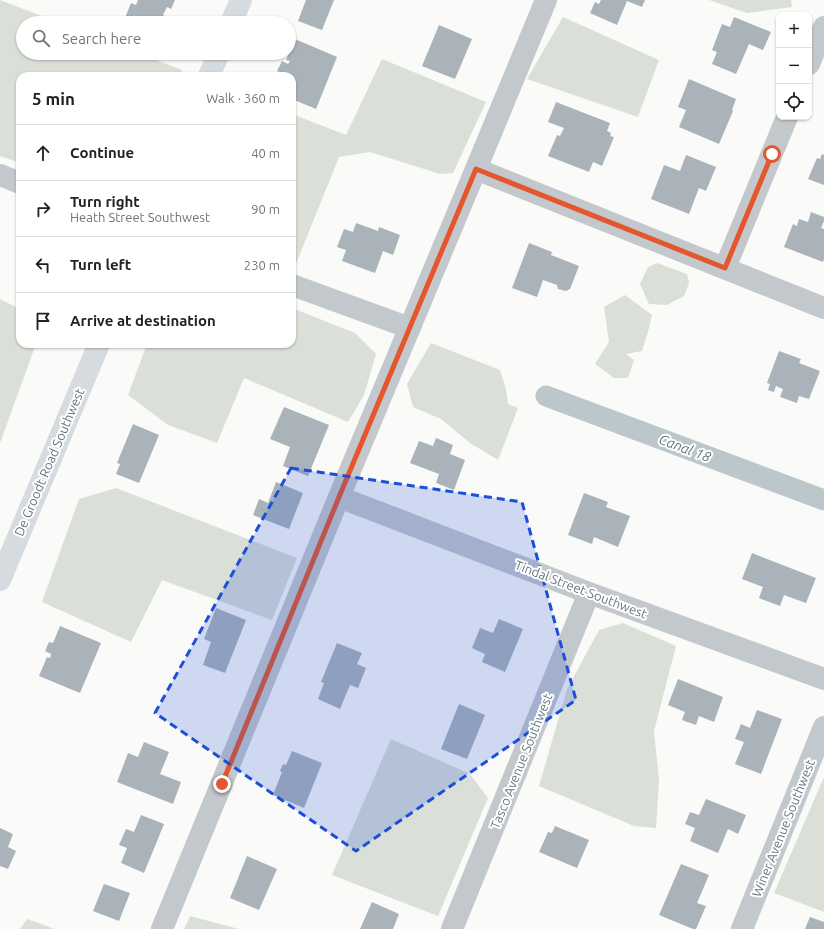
<!DOCTYPE html>
<html lang="en">
<head>
<meta charset="utf-8">
<style>
  :root { --surface:#fff; --page:#f2f2f2; --text:#202124; --muted:#757577; --line:#e0e0e0 }
  body { margin:0; font-family:Ubuntu,sans-serif; background:var(--page); color:var(--text) }
  .controls { position:absolute; right:12px; top:12px; display:grid; overflow:hidden; border-radius:8px; box-shadow:0 1px 3px #0004 }
  .controls button { width:36px; height:36px; display:grid; place-items:center; padding:0; border:0; border-bottom:1px solid var(--line); background:var(--surface); color:var(--text); font:20px sans-serif }
  .stop { position:absolute; width:12px; height:12px; margin:-9px; border:3px solid #e4572e; border-radius:50%; background:#fff }
  .stop.end { background:#e4572e; border-color:#fff; box-shadow:0 1px 4px #0008 }
  .list { margin:0; padding:0; list-style:none }
  h2 { display:flex; justify-content:space-between; align-items:center; height:52px; margin:0; padding:0 16px; font-size:17px }
  h2 small { font-size:13px; font-weight:400; color:var(--muted) }
  .list li { display:grid; grid-template-columns:26px 1fr auto; gap:12px; align-items:center; box-sizing:border-box; height:56px; padding:0 16px; border-top:1px solid var(--line) }
  .list b { display:block; font-size:15px; white-space:nowrap }
  .list p { margin:0; font-size:13px; white-space:nowrap; color:var(--muted) }
  .list em { font-size:13px; font-style:normal; color:var(--muted) }
  .icon { flex:none; width:22px; height:22px; fill:none; stroke:currentColor; stroke-width:2; stroke-linecap:round; stroke-linejoin:round }
  .map { position:relative; flex:none; width:824px; height:929px; overflow:hidden }
  .search { position:absolute; background:var(--surface); box-shadow:0 1px 3px #0004; left:16px; top:16px; width:280px; height:44px; display:flex; align-items:center; gap:10px; box-sizing:border-box; padding:0 14px; border-radius:22px; color:var(--muted); font-size:15px }
  .panel { position:absolute; background:var(--surface); box-shadow:0 1px 3px #0004; left:16px; top:72px; width:280px; height:276px; border-radius:12px }
  .map>svg:first-child { display:block }
  .green { fill:#dadfd7 }
  .lines { fill:none; stroke-linecap:round; stroke-linejoin:round }
  .canal { stroke:#bbc7cb; stroke-width:21 }
  .building { fill:#aab3b9 }
  .street { stroke:#c3c8cc; stroke-width:22 }
  .secondary { stroke:#d6dbdf; stroke-width:22 }
  .route { stroke:#e4572e; stroke-width:5 }
  .marked { fill:#1d4ed8; fill-opacity:0.2; stroke:#1d4ed8; stroke-width:3; stroke-dasharray:8 5; stroke-linejoin:round }
  .labels { text-anchor:middle; stroke-width:4; stroke-linejoin:round; paint-order:stroke }
  .street-label { font-size:13px; fill:#657683; stroke:#fff }
  .water-label { font-size:14px; font-style:italic; fill:#60757c; stroke:#fff }
</style>
</head>
<body>
<div class="map">
<svg width="824" height="929" viewBox="0 0 824 929">
  <rect width="100%" height="100%" fill="#fafaf8"/>
  <path class="green" d="M0,0L60,23H23V53H138L182,70L180,76H20V163L0,156Z
    M709,0H791L792,7L747,13Z
    M563,17L659,60L638,117L527,79Z
    M382,59L486,102L453,173L440,174L370,152L339,157L295,266L292,265V114L346,135Z
    M657,263L687,274L689,283L684,296L667,305L649,304L640,284L648,267Z
    M625,295L652,315L649,328L642,351L626,354L634,360L628,378H614L595,364L609,342L604,307Z
    M0,299L20,309V344H36L0,443Z
    M292,308L355,333L376,354L364,395L348,422L244,378L217,443L168,425L128,395L147,344H292Z
    M431,343L500,370L506,389L508,404L518,408L498,460L470,443L441,419L413,407L407,384Z
    M116,488L297,558L272,620L162,580L131,642L42,602L79,499Z
    M623,623L676,646L654,731L659,779L656,828L634,826L539,786L567,689L599,630Z
    M391,739L470,774L488,798L438,916L332,875Z
    M824,777V912L774,893Z
    M190,916L239,929H184Z
    M27,919L55,929H20Z"/>
  <g class="lines">
    <path class="canal" d="M546,396L824,500"/>
  </g>
  <path class="building" d="M138,0H175L171,9L167,7L163,15L168,18L169,23H123L131,3L136,5Z
    M306,0H334L322,30L298,21Z
    M601,0H645L642,7L627,1L617,25L590,13L595,2L599,4Z
    M734,17L771,32L763,50L749,44L736,74L712,64L717,52L712,50L722,24L730,27Z
    M439,25L472,39L455,79L422,66Z
    M295,39L337,57L316,109L292,99V76H281L282,73L277,71L282,61L288,64L290,61L286,60Z
    M689,79L736,99L732,110L733,111L719,144L679,127L686,110L678,107Z
    M556,102L610,123L607,131L611,133L610,136L614,137L602,166L593,162L589,172L548,156L557,135L560,136L564,128L548,122Z
    M822,154L824,155V185L808,179L817,158L820,159Z
    M686,155L716,167L706,191L699,188L689,214L651,199L664,165L680,171Z
    M811,212L824,217V221L821,228L824,229V259L823,262L784,247L793,224L797,226L799,219L808,222Z
    M356,223L378,231L379,227L400,235L393,255L383,251L375,273L342,261L346,250L337,247L344,229L353,232Z
    M529,243L552,252L551,255L579,266L570,289L566,291L558,289L557,285L543,280L537,297L512,288Z
    M779,351L801,359L799,363L820,371L809,399L799,396L797,403L780,397L783,389L776,386L774,392L768,390L770,384L767,383Z
    M284,407L329,425L308,476L283,466L290,447L270,439Z
    M133,424L159,435L139,483L116,474L120,464L117,463Z
    M436,438L453,445L450,454L465,460L454,490L436,483L439,474L410,463L419,441L433,446Z
    M276,482L303,493L289,529L253,515L259,499L268,503Z
    M584,493L608,502L606,507L630,516L618,547L594,537L592,544L568,535Z
    M752,553L816,578L806,603L784,595L780,606L759,598L763,587L742,579Z
    M216,608L246,620L225,673L203,665L211,642L204,639Z
    M499,619L523,629L505,672L482,662L485,654L472,648L480,628L493,633Z
    M60,626L101,643L80,693L39,676L47,657L50,658L51,654L45,651L49,642L53,643Z
    M337,643L362,653L357,664L366,668L358,688L350,685L340,709L318,699L324,683L321,682Z
    M678,679L723,697L714,722L699,716L696,725L682,720L685,712L668,705Z
    M459,704L485,715L467,759L441,749Z
    M757,710L782,719L761,774L735,764L744,742L735,739L741,724L750,728Z
    M144,742L169,752L160,774L181,782L173,804L117,782L128,753L138,757Z
    M292,751L322,763L304,808L273,795L282,772L280,771L283,764L286,765Z
    M706,799L746,815L738,834L728,829L718,853L690,841L695,828L685,824L690,812L699,815Z
    M141,815L164,824L144,873L121,863L127,848L119,845L126,829L134,832Z
    M555,826L589,840L577,868L539,852L548,832L552,833Z
    M0,828L13,834L8,847L16,851L8,869L0,866Z
    M247,856L277,869L259,910L230,898Z
    M681,864L709,875L697,903L706,906L696,929H693L659,915Z
    M104,884L130,893L119,921L93,911Z
    M372,902L399,914L393,929H360Z
    M810,917L824,922V929H805Z"/>
  <g class="lines">
    <path class="street" d="M809,64L824,27
      M476,169L824,308
      M0,175L20,183
      M725,268L787,117
      M292,285L410,328
      M339,497L589,593L824,679
      M162,929L339,497L476,169L546,0
      M452,929L589,593
      M742,929L824,727"/>
    <path class="secondary" d="M231,23L241,0
      M209,76L219,53
      M0,580L99,344"/>
  </g>
  <g class="lines">
    <path class="route" d="M222,784L339,497L476,169L725,268L772,154"/>
  </g>
  <path class="marked" d="M291,468L522,502L576,700L356,851L155,713Z"/>
  <g class="labels">
    <g class="street-label">
      <text transform="translate(49 462) rotate(-67)" y="5">De Groodt Road Southwest</text>
      <text transform="translate(581 589) rotate(21)" y="5">Tindal Street Southwest</text>
      <text transform="translate(521 761) rotate(-68)" y="5">Tasco Avenue Southwest</text>
      <text transform="translate(783 828) rotate(-68)" y="5">Winer Avenue Southwest</text>
    </g>
    <g class="water-label">
      <text transform="translate(685 448) rotate(21)" y="5">Canal 18</text>
    </g>
  </g>
</svg>
<div class="controls">
<button>+</button>
<button>−</button>
<button><svg class="icon" aria-label="locate" viewBox="0 0 24 24"><circle cx="12" cy="12" r="6"/><path d="M12 2v4M12 18v4M2 12h4M18 12h4"/></svg></button>
</div>
<div class="stop" style="left:772px;top:154px"></div>
<div class="stop end" style="left:222px;top:784px"></div>
<div class="search"><svg class="icon" aria-label="search" viewBox="0 0 24 24"><circle cx="10" cy="10" r="6"/><path d="M15 15l6 6"/></svg>Search here</div>
<section class="panel">
<h2>5 min<small>Walk · 360 m</small></h2>
<ul class="list">
<li><svg class="icon" aria-label="ahead" viewBox="0 0 24 24"><path d="M12 20V5M6 11l6-6 6 6"/></svg><div><b>Continue</b></div><em>40 m</em></li>
<li><svg class="icon" aria-label="right" viewBox="0 0 24 24"><path d="M7 20v-9h11M14 6l5 5-5 5"/></svg><div><b>Turn right</b><p>Heath Street Southwest</p></div><em>90 m</em></li>
<li><svg class="icon" aria-label="left" viewBox="0 0 24 24"><path d="M17 20v-9H6M10 6l-5 5 5 5"/></svg><div><b>Turn left</b></div><em>230 m</em></li>
<li><svg class="icon" aria-label="arrive" viewBox="0 0 24 24"><path d="M6 21V4h12l-3 4 3 4H6"/></svg><div><b>Arrive at destination</b></div></li>
</ul>
</section>
</div>
</body>
</html>
